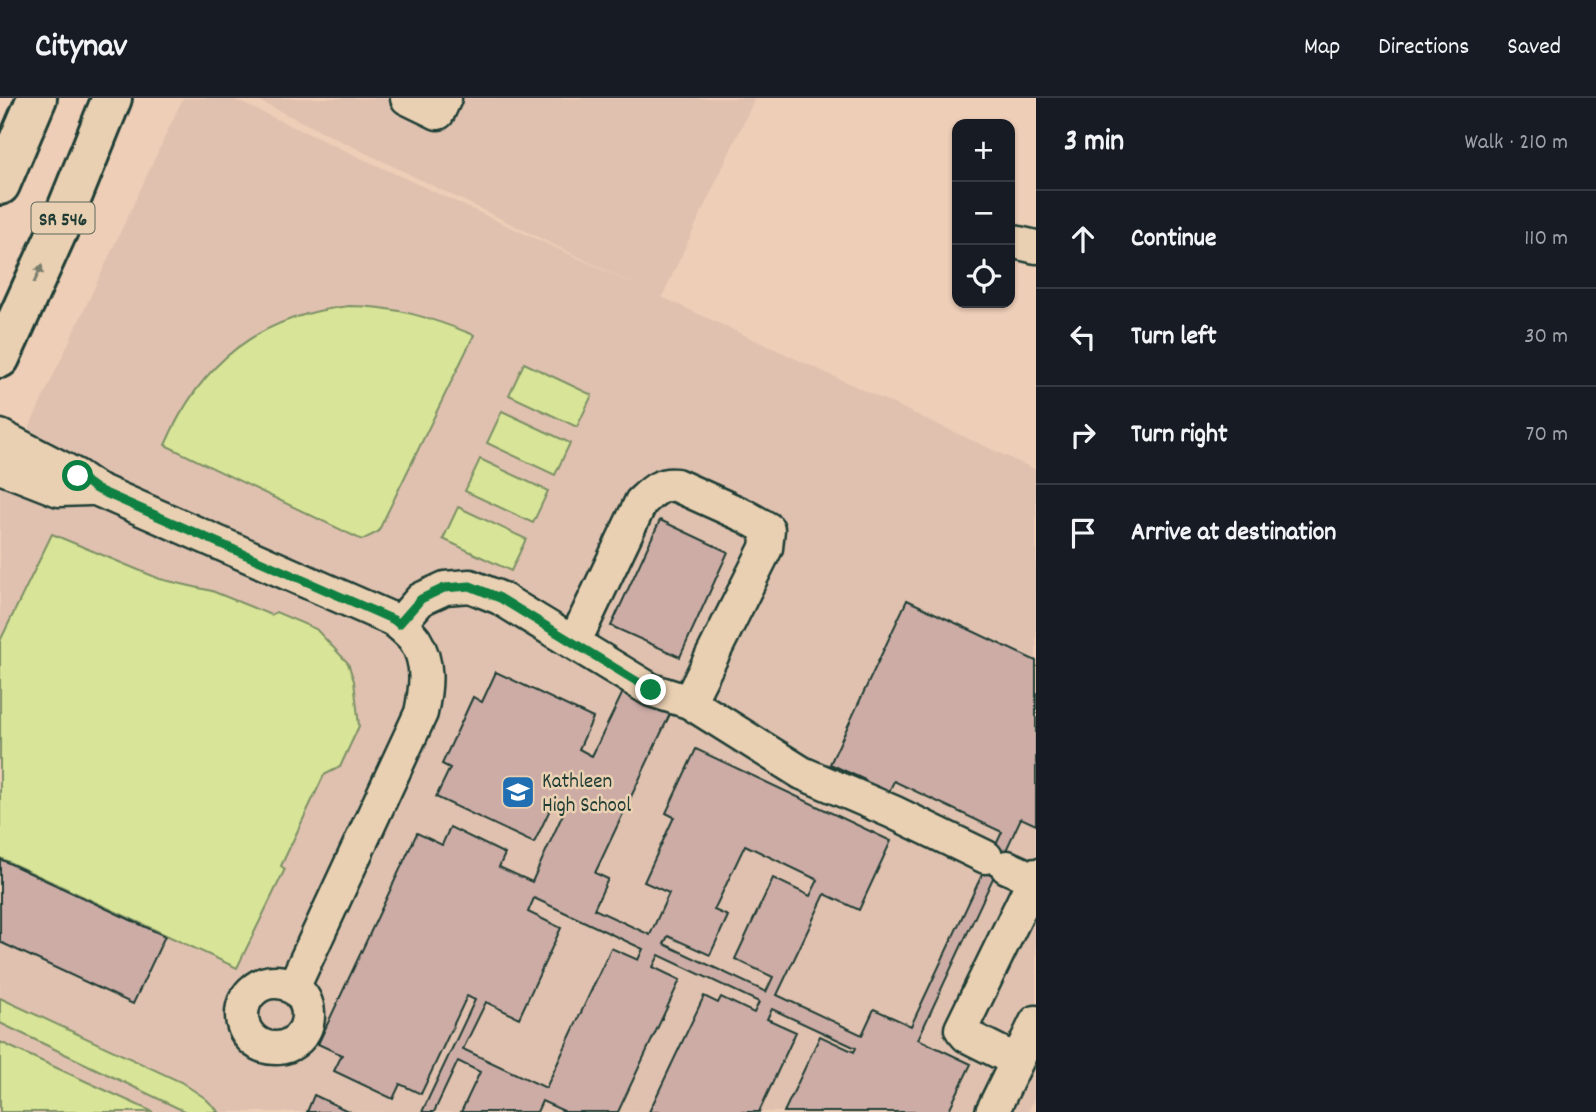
<!DOCTYPE html>
<html lang="en">
<head>
<meta charset="utf-8">
<style>
  :root { --surface:#171b24; --page:#20242c; --text:#f1f3f6; --muted:#9ea1a6; --line:#363941 }
  body { margin:0; font-family:Dekko,sans-serif; background:var(--page); color:var(--text) }
  .controls { position:absolute; right:21px; top:21px; display:grid; overflow:hidden; border-radius:14px; box-shadow:0 2px 5px #0004 }
  .controls button { width:63px; height:63px; display:grid; place-items:center; padding:0; border:0; border-bottom:2px solid var(--line); background:var(--surface); color:var(--text); font:35px sans-serif }
  .stop { position:absolute; width:21px; height:21px; margin:-16px; border:5px solid #0b8043; border-radius:50%; background:#fff }
  .stop.end { background:#0b8043; border-color:#fff; box-shadow:0 2px 7px #0008 }
  .list { margin:0; padding:0; list-style:none }
  h2 { display:flex; justify-content:space-between; align-items:center; height:91px; margin:0; padding:0 28px; font-size:30px }
  h2 small { font-size:23px; font-weight:400; color:var(--muted) }
  .list li { display:grid; grid-template-columns:46px 1fr auto; gap:21px; align-items:center; box-sizing:border-box; height:98px; padding:0 28px; border-top:2px solid var(--line) }
  .list b { display:block; font-size:26px; white-space:nowrap }
  .list em { font-size:23px; font-style:normal; color:var(--muted) }
  .icon { flex:none; width:38px; height:38px; fill:none; stroke:currentColor; stroke-width:2; stroke-linecap:round; stroke-linejoin:round }
  .map { position:relative; flex:none; width:1036px; height:1014px; overflow:hidden }
  header { display:flex; align-items:center; gap:42px; box-sizing:border-box; height:98px; padding:0 35px; background:var(--surface); border-bottom:2px solid var(--line) }
  header strong { font-size:33px }
  nav { display:flex; gap:38px; margin-inline-start:auto; font-size:24px }
  main { display:flex }
  aside { flex:1; background:var(--surface) }
  .map>svg:first-child { display:block }
  .built { fill:#e0c1af }
  .green { fill:#d8e497; stroke:#7c9066; stroke-width:2 }
  .building { fill:#cdaca6; stroke:#1f3d34; stroke-width:2; fill-rule:evenodd }
  .lines { fill:none; stroke-linecap:round; stroke-linejoin:round }
  .minor-casing { stroke:#1f3d34; stroke-width:37 }
  .major-casing { stroke:#1f3d34; stroke-width:44 }
  .minor { stroke:#ead0b2; stroke-width:32 }
  .major { stroke:#ead0b2; stroke-width:38 }
  .oneway { fill:#7a7f6d }
  .route { stroke:#0b8043; stroke-width:9 }
  .labels { text-anchor:middle; stroke-width:5; stroke-linejoin:round; paint-order:stroke }
  .shield { fill:#ead0b2; stroke:#5c695a; stroke-width:2 }
  .shield-label { font-size:19px; font-weight:bold; fill:#1f3d34 }
  .poi-label { font-size:21px; fill:#1f3d34; stroke:#ead0b2; text-anchor:start }
</style>
</head>
<body>
<header>
<strong>Citynav</strong>
<nav><a>Map</a><a>Directions</a><a>Saved</a></nav>
</header>
<main>
<div class="map">
<svg width="1036" height="1014" viewBox="0 0 1036 1014">
  <rect width="100%" height="100%" fill="#eeceb7"/>
  <filter id="ink" filterUnits="userSpaceOnUse"><feTurbulence type="fractalNoise" baseFrequency=".0143" numOctaves="2"/><feDisplacementMap in="SourceGraphic" scale="14" xChannelSelector="R" yChannelSelector="G"/><feConvolveMatrix kernelMatrix="1 2 1 2 8 2 1 2 1" color-interpolation-filters="sRGB"/></filter>
  <g filter="url(#ink)">
    <path class="built" d="M183,0H231L634,186L253,0H755L662,199L1036,372V996L1028,1014H0V392Z"/>
    <path class="green" d="M349,208C394,208 432,220 474,237L378,434L362,442L165,347C201,264 259,218 349,208Z
      M524,265L592,297L577,329L509,297Z
      M502,313L570,345L555,377L487,345Z
      M480,361L548,393L533,425L465,393Z
      M458,409L526,441L511,473L443,441Z
      M52,436L160,481L212,493L271,517L276,514L316,531L348,565L354,583L359,628L340,669L324,677L281,768L285,771L237,870L0,760V543Z
      M0,900L181,984L205,1000L219,1014H186L0,925Z
      M0,944L153,1014H0Z"/>
    <path class="building" d="M660,422L728,454L680,559L611,528Z
      M907,502L1036,563V727L1021,720L918,941L971,966L948,1014H784L820,938L854,954L856,950L772,911L767,921L796,934L759,1014H649L704,898L718,905L721,899L754,915L759,904L659,857L653,869L680,882L618,1014H566L542,1003L537,1014H461L480,974L458,963L434,1014H422L475,902L467,898L421,996L400,986L393,1001L334,973L342,957L318,946L417,735L442,747L450,729L505,756L499,769L532,784L567,707L555,701L534,745L436,699L450,670L442,666L473,599L482,604L496,574L593,620L579,651L592,658L624,592L671,614L595,775L608,781L594,811L650,837L669,795L644,784L674,719L666,715L696,651L891,743L859,812L825,796L777,897L862,937L874,911L911,928L1002,734L894,683L888,696L863,685L865,682L830,666ZM745,747L818,782L810,798L773,780L735,861L773,879L766,894L664,846L668,838L710,857L728,818L714,812ZM534,800L643,851L638,862L611,850L546,990L463,951L486,904L519,920L561,830L528,814Z
      M0,761L165,838L133,906L0,844Z
      M314,997L350,1014H307Z"/>
    <g class="lines">
      <g class="minor-casing">
        <path id="minor" d="M407,0L438,15L445,0
          M1010,143L1036,149
          M0,338L77,378L96,391L394,522C401,528 410,535 415,542C430,565 426,591 421,615L293,890
          M0,369L59,392L89,391
          M399,526L421,501L445,490L470,488L500,500L651,592L689,604L802,675L893,714L986,759
          M574,545L641,404C652,394 660,385 676,387L745,418L768,431L766,450L689,604
          M1007,769L1036,782
          M1036,777L961,931L967,938L1017,963L1036,924
          M242 917a33 33 0 1 1 66 0a33 33 0 1 1-66 0Z
          M992,1014L1017,963"/>
      </g>
      <g class="major-casing">
        <path id="major" d="M0,87L37,0
          M0,260L63,121L112,0"/>
      </g>
      <use href="#minor" class="minor"/>
      <use href="#major" class="major"/>
    </g>
    <defs><path id="oneway-solid" d="M-6-.8H1V-3.2L6.5 0L1 3.2V.8H-6Z" transform="scale(1.75)"/></defs>
    <use class="oneway" href="#oneway-solid" transform="translate(38 176) rotate(-66)"/>
  </g>
  <g class="lines" filter="url(#ink)">
    <path class="route" d="M78,378L96,391L394,522L399,526L421,501L444,490L470,488L500,500L651,592"/>
  </g>
  <defs>
    <g id="school-square" transform="scale(1.75)"><rect x="-9" y="-9" width="18" height="18" rx="4" fill="#1f6fb2" stroke="#ead0b2"/><path d="M0-5L7-2L0 1L-7-2ZM-4 1L0 2.5L4 1V4Q0 6-4 4Z" fill="#fff"/></g>
  </defs>
  <g fill-rule="evenodd">
    <use href="#school-square" x="518" y="694"/>
  </g>
  <g class="labels">
    <rect class="shield" x="31.5" y="104.5" width="63" height="31" rx="5"/>
    <g class="shield-label">
      <text x="63" y="127">SR 546</text>
    </g>
    <g class="poi-label">
      <text x="542" y="689">Kathleen<tspan x="542" dy="24">High School</tspan></text>
    </g>
  </g>
</svg>
<div class="controls">
<button>+</button>
<button>−</button>
<button><svg class="icon" aria-label="locate" viewBox="0 0 24 24"><circle cx="12" cy="12" r="6"/><path d="M12 2v4M12 18v4M2 12h4M18 12h4"/></svg></button>
</div>
<div class="stop" style="left:78px;top:378px"></div>
<div class="stop end" style="left:651px;top:592px"></div>
</div>
<aside>
<h2>3 min<small>Walk · 210 m</small></h2>
<ul class="list">
<li><svg class="icon" aria-label="ahead" viewBox="0 0 24 24"><path d="M12 20V5M6 11l6-6 6 6"/></svg><div><b>Continue</b></div><em>110 m</em></li>
<li><svg class="icon" aria-label="left" viewBox="0 0 24 24"><path d="M17 20v-9H6M10 6l-5 5 5 5"/></svg><div><b>Turn left</b></div><em>30 m</em></li>
<li><svg class="icon" aria-label="right" viewBox="0 0 24 24"><path d="M7 20v-9h11M14 6l5 5-5 5"/></svg><div><b>Turn right</b></div><em>70 m</em></li>
<li><svg class="icon" aria-label="arrive" viewBox="0 0 24 24"><path d="M6 21V4h12l-3 4 3 4H6"/></svg><div><b>Arrive at destination</b></div></li>
</ul>
</aside>
</main>
</body>
</html>
